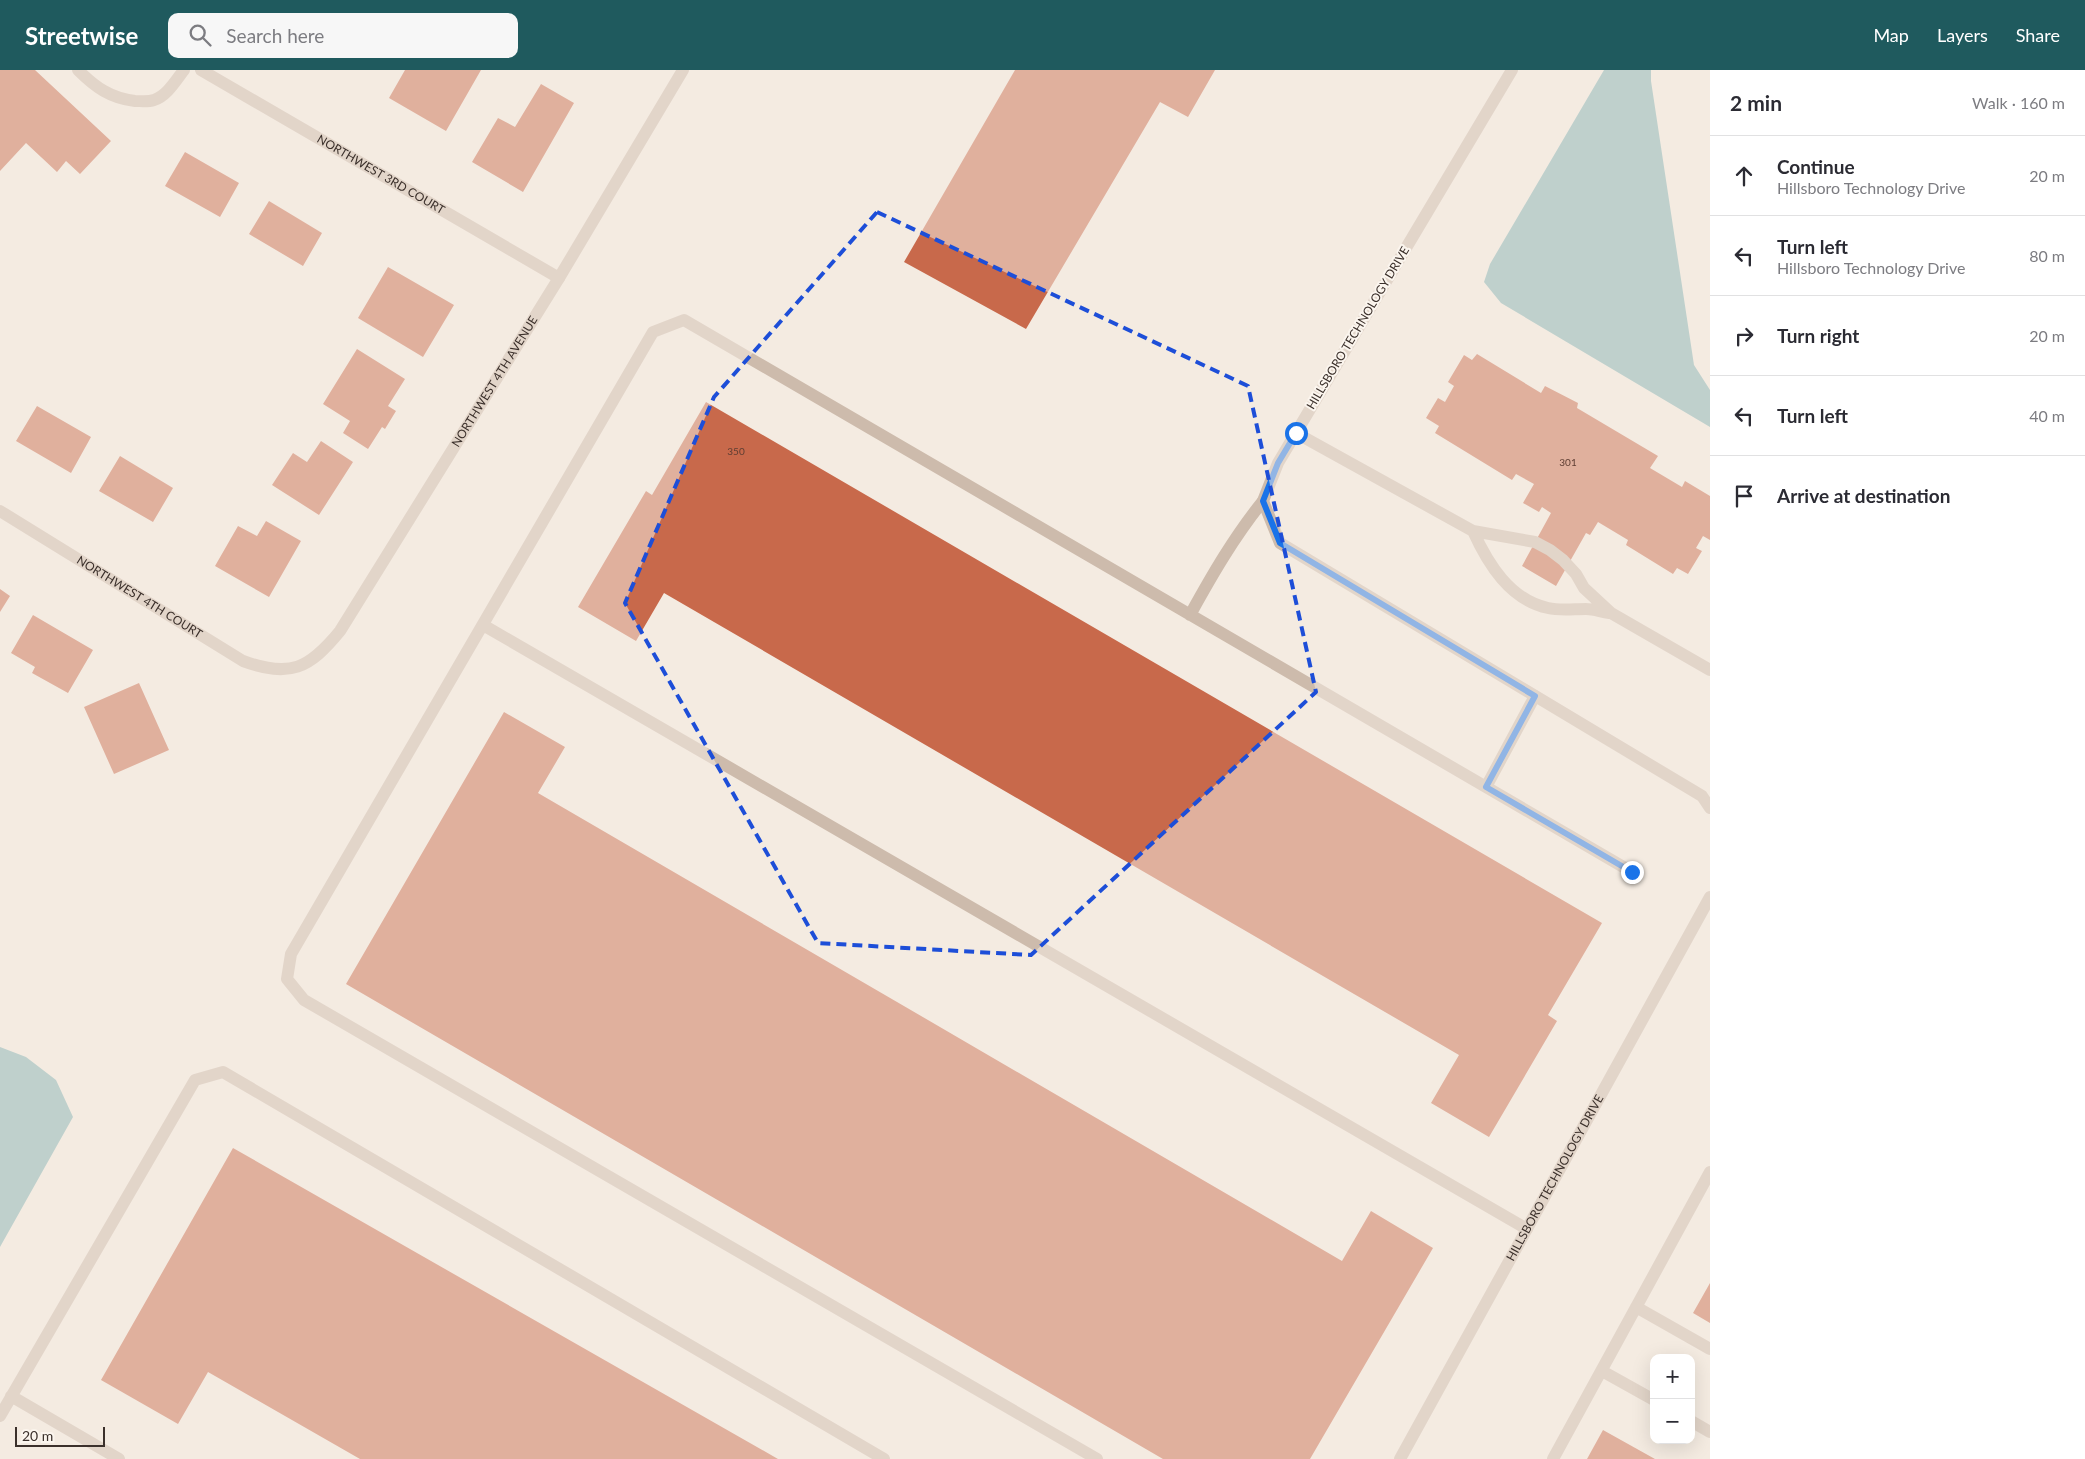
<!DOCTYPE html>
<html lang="en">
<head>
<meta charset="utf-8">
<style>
  :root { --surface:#fff; --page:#f7f7f7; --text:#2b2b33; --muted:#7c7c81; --line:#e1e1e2; --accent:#1f5a5e }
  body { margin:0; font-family:Lato,sans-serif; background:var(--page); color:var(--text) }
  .controls { position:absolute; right:15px; bottom:15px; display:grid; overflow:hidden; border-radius:10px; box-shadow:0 5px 20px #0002 }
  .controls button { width:45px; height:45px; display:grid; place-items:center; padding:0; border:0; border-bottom:1px solid var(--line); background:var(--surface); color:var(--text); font:25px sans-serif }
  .scale { position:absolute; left:15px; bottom:12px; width:90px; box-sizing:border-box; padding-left:5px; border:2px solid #3b302b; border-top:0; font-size:14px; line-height:18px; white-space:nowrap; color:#3b302b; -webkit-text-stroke:4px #fbf5ee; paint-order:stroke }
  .stop { position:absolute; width:15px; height:15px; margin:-11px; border:4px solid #1a73e8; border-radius:50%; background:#fff }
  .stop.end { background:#1a73e8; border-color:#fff; box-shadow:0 1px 5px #0008 }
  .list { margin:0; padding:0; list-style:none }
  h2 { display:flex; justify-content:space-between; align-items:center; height:65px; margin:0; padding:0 20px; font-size:21px }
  h2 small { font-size:16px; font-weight:400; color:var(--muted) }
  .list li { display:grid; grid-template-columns:32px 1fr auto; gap:15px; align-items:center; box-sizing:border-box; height:80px; padding:0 20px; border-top:1px solid var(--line) }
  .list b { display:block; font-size:19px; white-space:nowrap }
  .list p { margin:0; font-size:16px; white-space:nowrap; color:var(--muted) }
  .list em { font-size:16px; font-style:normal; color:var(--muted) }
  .icon { flex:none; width:28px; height:28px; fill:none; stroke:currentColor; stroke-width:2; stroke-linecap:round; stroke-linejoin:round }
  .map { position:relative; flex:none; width:1710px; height:1389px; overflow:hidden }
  header { display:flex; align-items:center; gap:30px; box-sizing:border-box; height:70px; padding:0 25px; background:var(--accent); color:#fff }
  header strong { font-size:24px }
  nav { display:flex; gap:28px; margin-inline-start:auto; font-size:18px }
  .search { width:350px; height:45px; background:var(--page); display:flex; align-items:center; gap:12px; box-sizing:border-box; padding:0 18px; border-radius:10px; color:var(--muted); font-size:19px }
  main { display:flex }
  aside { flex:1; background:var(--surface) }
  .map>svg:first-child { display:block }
  .water { fill:#7fb0b2 }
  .building { fill:#c8694b }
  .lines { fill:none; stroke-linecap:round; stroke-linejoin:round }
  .lane { stroke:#cdbbac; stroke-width:12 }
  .street { stroke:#cdbbac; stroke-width:12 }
  .route { stroke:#1a73e8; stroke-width:6 }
  .marked { fill:none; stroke:#1d4ed8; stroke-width:4; stroke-dasharray:10 6; stroke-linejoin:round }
  .labels { text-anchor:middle; stroke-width:4; stroke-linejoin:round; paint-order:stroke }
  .number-label { font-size:10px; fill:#5e3e33 }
  .street-label { font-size:12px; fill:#3b302b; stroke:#fbf5ee }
</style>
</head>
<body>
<header>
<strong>Streetwise</strong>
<div class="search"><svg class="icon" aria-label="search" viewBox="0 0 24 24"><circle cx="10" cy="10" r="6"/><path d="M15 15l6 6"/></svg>Search here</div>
<nav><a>Map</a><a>Layers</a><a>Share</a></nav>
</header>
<main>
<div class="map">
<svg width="1710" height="1389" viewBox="0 0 1710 1389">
  <rect width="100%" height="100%" fill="#f4ebe1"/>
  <path class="water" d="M1604,0H1651V11L1694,295L1710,320V357L1501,233L1484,212L1490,194Z
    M0,977L26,987L56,1010L73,1047L0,1177Z"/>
  <path class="building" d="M0,0H35L111,71L80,104L66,91L57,102L26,73L0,101Z
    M405,0H481L446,61L389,28Z
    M1015,0H1215L1188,47L1160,32L1026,259L904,192Z
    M541,14L574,33L523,122L472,92L498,48L515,57Z
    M185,82L239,113L220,147L165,116Z
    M269,131L322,163L303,196L249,164Z
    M388,197L454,235L423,287L358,248Z
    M357,279L405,309L388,336L396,341L385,359L382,357L368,379L343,363L350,351L323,334Z
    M1477,284L1541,323L1545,316L1578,333L1577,338L1658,386L1650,398L1682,417L1685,411L1710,426V470L1703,466L1696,478L1702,481L1688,504L1677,498L1673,504L1626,475L1628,470L1598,452L1590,465L1586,463L1556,516L1522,496L1551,443L1542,437L1539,442L1523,433L1534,414L1516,404L1512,410L1435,363L1439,356L1426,348L1438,328L1445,332L1454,316L1448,312L1464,285L1472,290Z
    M706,332L1602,853L1548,945L1557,951L1489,1067L1431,1033L1459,985L664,523L636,571L578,537L646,421L652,425Z
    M37,336L91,367L71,403L16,371Z
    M321,371L353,392L319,445L272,415L293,383L307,392Z
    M120,386L173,418L153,452L99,421Z
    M266,451L301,471L269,527L215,496L238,456L257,466Z
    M0,519L10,526L0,542Z
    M33,545L93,580L68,623L32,603L35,597L11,583Z
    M139,613L169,680L114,704L84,637Z
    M504,642L565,677L538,723L1342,1191L1371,1141L1433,1178L1310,1389H1163L346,914Z
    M233,1078L778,1389H360L208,1302L178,1354L101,1310Z
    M1710,1213V1253L1693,1243Z
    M1603,1360L1655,1389H1587Z"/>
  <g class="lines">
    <path class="lane" d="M78,0C95,17 110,28 135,31C141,31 148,32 154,30C167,26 176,10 184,0
      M1296,363L1473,461L1535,472L1550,480L1563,490L1576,504L1584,518L1611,543L1710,600
      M1473,461C1488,494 1510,530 1548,538C1560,541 1573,539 1586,539C1594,539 1601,542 1609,543
      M1190,545C1212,505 1234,467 1263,431
      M483,555L1527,1159
      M1486,717L1535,626
      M1636,1237L1710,1279
      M1602,1301L1654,1330
      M11,1326L119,1389
      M0,1346L195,1010L223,1002L884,1389
      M1691,1351L1710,1362
      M1097,1389L304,930L287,909L291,884L653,262L684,250L1632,802
      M1553,1389L1710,1102"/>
    <g class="street">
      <path id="s1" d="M201,0L559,208"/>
      <path d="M1512,0L1278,393L1263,431L1280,473L1702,726L1710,738"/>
      <path id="s2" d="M0,441L243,591C290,608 309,599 340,561L559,208L683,0"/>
      <path id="s3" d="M1400,1389L1710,827"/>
    </g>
  </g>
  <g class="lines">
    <path class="route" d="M1296,363L1278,393L1263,431L1280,473L1535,626L1486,717L1632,802"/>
  </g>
  <path d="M0 0H1710V1389H0ZM877,142L1248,316L1316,622L1031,885L818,873L625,533L714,327Z" fill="#f4ebe1" fill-opacity=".55" fill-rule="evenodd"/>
  <path class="marked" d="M877,142L1248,316L1316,622L1031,885L818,873L625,533L714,327Z"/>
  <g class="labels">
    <g class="number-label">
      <text x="736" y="385">350</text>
      <text x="1568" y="396">301</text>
    </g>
    <g class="street-label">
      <text dy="4" stroke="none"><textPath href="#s1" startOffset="208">NORTHWEST 3RD COURT</textPath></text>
      <text transform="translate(1358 258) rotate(-59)" y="4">HILLSBORO TECHNOLOGY DRIVE</text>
      <text dy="4" stroke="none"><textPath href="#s2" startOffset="691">NORTHWEST 4TH AVENUE</textPath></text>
      <text dy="4" stroke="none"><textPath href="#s2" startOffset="164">NORTHWEST 4TH COURT</textPath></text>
      <text dy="4" stroke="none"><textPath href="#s3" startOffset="321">HILLSBORO TECHNOLOGY DRIVE</textPath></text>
    </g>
  </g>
</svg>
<div class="controls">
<button>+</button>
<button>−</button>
</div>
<div class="scale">20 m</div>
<div class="stop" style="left:1296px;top:363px"></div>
<div class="stop end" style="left:1632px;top:802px"></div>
</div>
<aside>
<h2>2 min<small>Walk · 160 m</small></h2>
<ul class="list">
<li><svg class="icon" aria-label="ahead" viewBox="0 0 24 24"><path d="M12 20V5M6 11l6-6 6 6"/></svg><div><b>Continue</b><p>Hillsboro Technology Drive</p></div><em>20 m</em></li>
<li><svg class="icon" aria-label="left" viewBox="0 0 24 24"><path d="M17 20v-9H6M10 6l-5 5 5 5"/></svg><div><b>Turn left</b><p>Hillsboro Technology Drive</p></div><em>80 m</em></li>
<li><svg class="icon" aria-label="right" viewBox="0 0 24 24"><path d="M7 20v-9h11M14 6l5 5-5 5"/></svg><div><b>Turn right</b></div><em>20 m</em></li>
<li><svg class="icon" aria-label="left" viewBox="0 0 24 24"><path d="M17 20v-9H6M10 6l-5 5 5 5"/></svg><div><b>Turn left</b></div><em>40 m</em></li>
<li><svg class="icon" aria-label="arrive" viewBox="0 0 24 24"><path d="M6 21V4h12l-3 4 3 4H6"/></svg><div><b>Arrive at destination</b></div></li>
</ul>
</aside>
</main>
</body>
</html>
